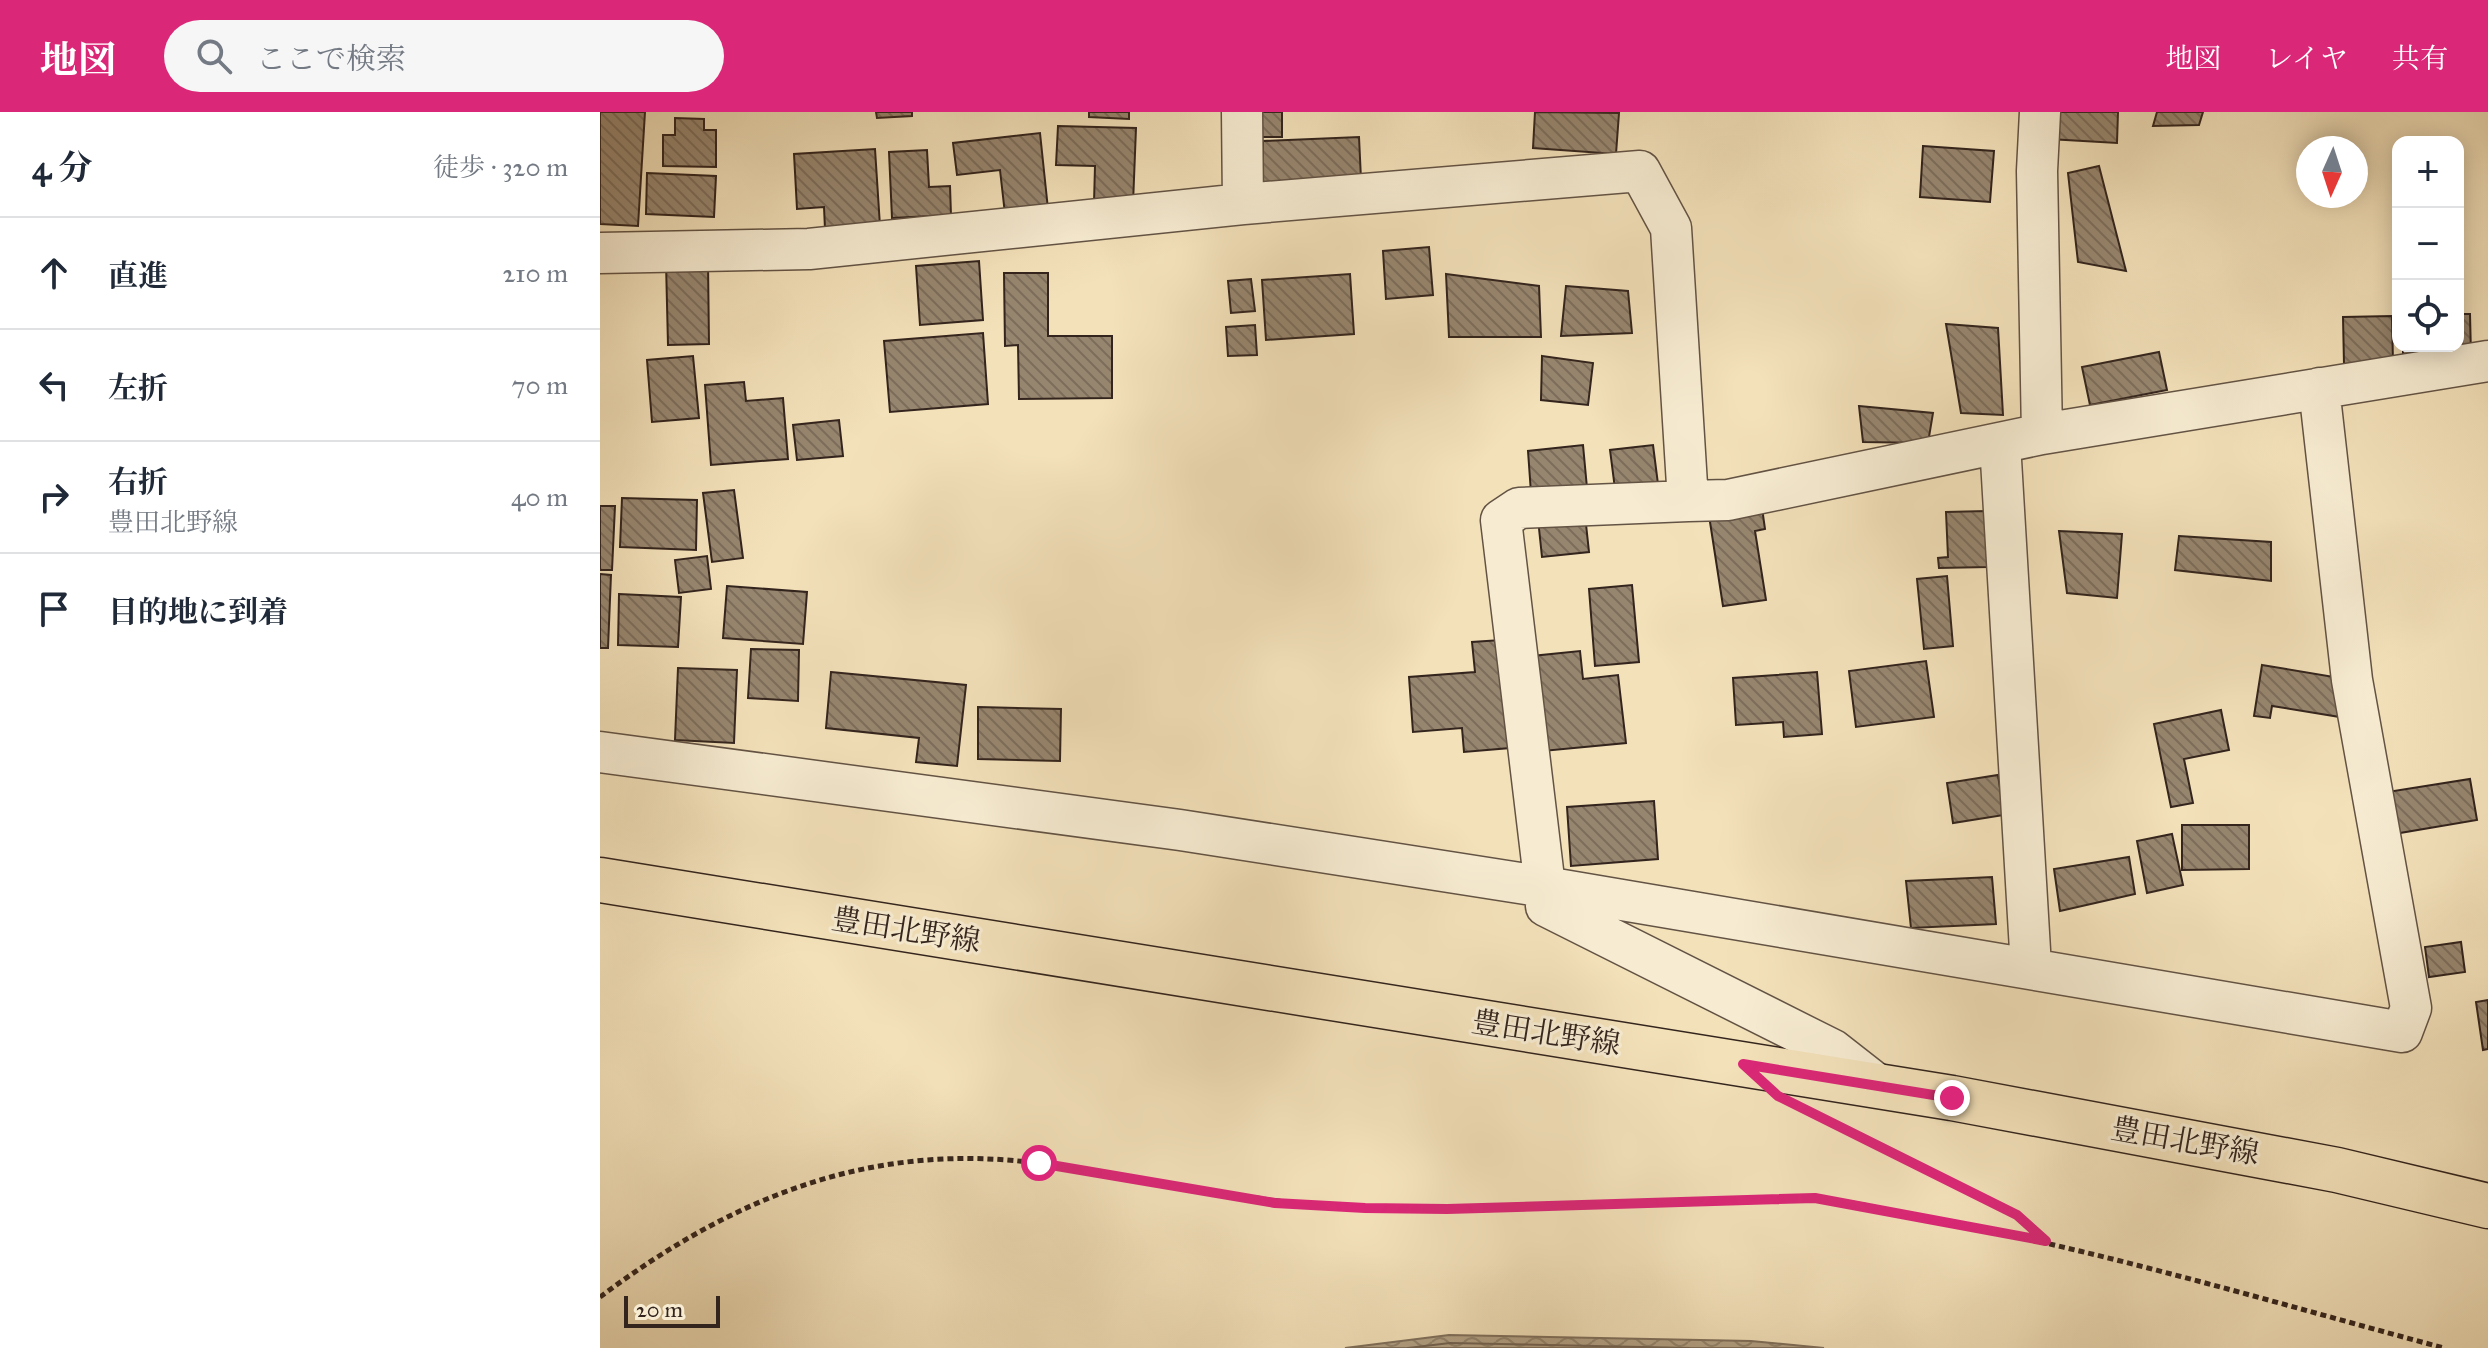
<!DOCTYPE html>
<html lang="ja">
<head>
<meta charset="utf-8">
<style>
  :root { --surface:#fff; --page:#f6f6f7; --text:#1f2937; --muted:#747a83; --line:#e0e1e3; --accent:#db2777 }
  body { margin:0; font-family:"IM FELL Great Primer","Noto Serif JP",serif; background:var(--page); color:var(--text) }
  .controls { position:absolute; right:24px; top:24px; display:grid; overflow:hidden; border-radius:16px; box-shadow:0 4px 20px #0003 }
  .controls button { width:72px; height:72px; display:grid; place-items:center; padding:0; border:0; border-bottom:2px solid var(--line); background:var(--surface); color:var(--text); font:40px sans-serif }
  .compass { position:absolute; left:1696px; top:24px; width:72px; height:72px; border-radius:50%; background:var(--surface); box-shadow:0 4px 20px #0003; rotate:183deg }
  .scale { position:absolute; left:24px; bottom:20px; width:96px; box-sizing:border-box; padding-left:8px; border:4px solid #33241d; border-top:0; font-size:22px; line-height:28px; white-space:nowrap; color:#33241d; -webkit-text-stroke:6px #f7ecd2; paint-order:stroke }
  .stop { position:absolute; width:24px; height:24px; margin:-18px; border:6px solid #db2777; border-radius:50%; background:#fff }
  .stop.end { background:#db2777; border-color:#fff; box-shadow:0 2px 8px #0008 }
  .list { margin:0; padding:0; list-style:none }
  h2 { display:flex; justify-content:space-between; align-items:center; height:104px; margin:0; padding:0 32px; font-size:34px }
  h2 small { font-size:26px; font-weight:400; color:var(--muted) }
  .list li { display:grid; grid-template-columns:52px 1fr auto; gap:24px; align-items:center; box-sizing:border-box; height:112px; padding:0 32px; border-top:2px solid var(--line) }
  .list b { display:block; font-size:30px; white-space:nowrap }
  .list p { margin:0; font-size:26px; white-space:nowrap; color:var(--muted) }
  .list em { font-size:26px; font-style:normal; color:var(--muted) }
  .icon { flex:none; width:44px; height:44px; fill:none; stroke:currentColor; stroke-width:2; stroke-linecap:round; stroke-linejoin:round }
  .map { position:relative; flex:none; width:1888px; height:1236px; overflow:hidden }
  header { display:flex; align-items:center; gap:48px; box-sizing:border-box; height:112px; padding:0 40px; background:var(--accent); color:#fff }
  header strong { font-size:38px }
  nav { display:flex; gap:44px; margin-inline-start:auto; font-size:28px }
  .search { width:560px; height:72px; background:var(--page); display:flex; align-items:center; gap:20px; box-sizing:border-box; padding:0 28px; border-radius:44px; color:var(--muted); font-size:30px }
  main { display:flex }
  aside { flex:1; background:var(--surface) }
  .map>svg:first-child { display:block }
  .water { fill:url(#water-waves); stroke:#7f6f5b; stroke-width:2 }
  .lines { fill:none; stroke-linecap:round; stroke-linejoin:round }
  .shore { stroke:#726251; stroke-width:2 }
  .building { fill:url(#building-back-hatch); stroke:#33241d; stroke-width:2 }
  .minor-casing { stroke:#635344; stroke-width:43 }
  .major-casing { stroke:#33241d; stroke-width:47 }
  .path { stroke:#33241d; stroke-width:5; stroke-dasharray:6 4; stroke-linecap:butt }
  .minor { stroke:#f7ecd2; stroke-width:40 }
  .major { stroke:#f3e1ba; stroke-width:44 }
  .route { stroke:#db2777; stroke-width:10 }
  .labels { text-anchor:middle; stroke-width:6; stroke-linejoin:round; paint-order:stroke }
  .street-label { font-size:30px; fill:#33241d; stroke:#f7ecd2 }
</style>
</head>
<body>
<header>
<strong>地図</strong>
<div class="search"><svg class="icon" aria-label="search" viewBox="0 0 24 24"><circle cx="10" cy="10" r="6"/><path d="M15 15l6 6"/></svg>ここで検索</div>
<nav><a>地図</a><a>レイヤ</a><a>共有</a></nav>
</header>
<main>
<aside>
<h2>4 分<small>徒歩 · 320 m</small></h2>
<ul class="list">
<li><svg class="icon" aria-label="ahead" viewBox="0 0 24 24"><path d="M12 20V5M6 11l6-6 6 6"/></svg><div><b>直進</b></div><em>210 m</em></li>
<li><svg class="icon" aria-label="left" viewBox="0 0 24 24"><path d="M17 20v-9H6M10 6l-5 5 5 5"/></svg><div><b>左折</b></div><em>70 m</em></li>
<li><svg class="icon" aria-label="right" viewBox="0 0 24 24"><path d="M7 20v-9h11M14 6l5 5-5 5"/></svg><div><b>右折</b><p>豊田北野線</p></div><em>40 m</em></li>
<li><svg class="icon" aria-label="arrive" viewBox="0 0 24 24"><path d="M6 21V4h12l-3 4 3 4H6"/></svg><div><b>目的地に到着</b></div></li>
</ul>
</aside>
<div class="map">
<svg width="1888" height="1236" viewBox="0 0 1888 1236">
  <defs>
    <pattern id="water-waves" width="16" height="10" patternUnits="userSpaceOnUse" patternTransform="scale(2)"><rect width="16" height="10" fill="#b2a185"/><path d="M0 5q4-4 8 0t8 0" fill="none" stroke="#91836c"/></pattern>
    <pattern id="building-back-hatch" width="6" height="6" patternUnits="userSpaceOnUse" patternTransform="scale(2)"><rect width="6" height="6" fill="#97866f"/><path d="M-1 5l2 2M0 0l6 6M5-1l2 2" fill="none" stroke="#7c6d5b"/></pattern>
  </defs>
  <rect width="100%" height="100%" fill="#f3e1ba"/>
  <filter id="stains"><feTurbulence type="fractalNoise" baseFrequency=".0025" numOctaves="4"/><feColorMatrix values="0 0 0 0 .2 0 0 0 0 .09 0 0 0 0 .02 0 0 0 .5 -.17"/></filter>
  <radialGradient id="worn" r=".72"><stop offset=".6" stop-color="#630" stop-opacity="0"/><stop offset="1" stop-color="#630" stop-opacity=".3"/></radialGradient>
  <path class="water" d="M849,1223L1151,1229L1224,1236H745Z"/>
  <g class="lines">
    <path class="shore" d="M808,1236L850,1231L1089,1236"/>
  </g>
  <path class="building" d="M0,0H45L38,114L0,112Z
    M276,0H312V4L277,6Z
    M489,0H529V7L489,5Z
    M649,0H682V25H649Z
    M935,0L1019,1L1016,42L933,36Z
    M1450,0H1518L1517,31L1449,27Z
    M1557,0H1603L1599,13L1553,14Z
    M75,6L104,7V18H116V55L63,54V23H75Z
    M458,14L536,16L533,92L494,91L495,54L456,53Z
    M440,21L448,97L405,102L400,58L357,63L353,31Z
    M759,25L761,67L663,71V29Z
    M1323,34L1394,39L1390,90L1320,85Z
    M275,37L280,114L225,117L224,95L197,97L194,42Z
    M327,38L329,75L350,74L351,103L292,106L289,40Z
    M1499,54L1526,159L1478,150L1468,61Z
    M47,61L116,64L114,105L46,102Z
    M829,135L833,183L786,187L783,139Z
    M379,149L383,208L320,213L316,154Z
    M108,150L109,232L68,233L66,151Z
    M404,161H448V224H512V286L419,287L418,233L405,234Z
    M750,162L754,222L666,228L662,168Z
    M846,162L939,174L941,225H849Z
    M651,167L655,199L631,201L628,169Z
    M966,174L1028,179L1032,221L961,224Z
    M1858,202H1870L1871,243L1803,244V234H1858Z
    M1792,204L1793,251L1744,252L1743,205Z
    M1346,212L1398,216L1403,303L1361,301Z
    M655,213L657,243L628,244L626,215Z
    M383,221L388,292L290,300L284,229Z
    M1559,240L1567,278L1490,293L1482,255Z
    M93,244L99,306L52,310L47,248Z
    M942,244L993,251L988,293L941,288Z
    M144,270L146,289L183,286L188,347L111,353L105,273Z
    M1259,294L1333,301L1328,331L1263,330Z
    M239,308L243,344L197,348L193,313Z
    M983,333L987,376L931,381L928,339Z
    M1053,333L1058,372L1015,377L1010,338Z
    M134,378L143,446L112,450L103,381Z
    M22,386L97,388L96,438L20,435Z
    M1161,389L1165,417L1155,419L1166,488L1123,494L1108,397Z
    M0,394H15L12,458H0Z
    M1386,399L1388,455L1339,456L1338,446L1348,445L1346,400Z
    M985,403L989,440L942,445L938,407Z
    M1459,419L1522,422L1517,486L1467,481Z
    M1579,424L1671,430V469L1575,458Z
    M107,444L111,477L79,481L75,448Z
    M0,462L11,463L8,536H0Z
    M1347,464L1353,534L1324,537L1317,467Z
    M1032,473L1039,550L995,554L989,477Z
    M127,474L207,480L203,532L123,526Z
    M19,482L81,485L78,535L18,533Z
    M901,528L910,636L864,640L862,616L813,620L809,565L875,560L872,530Z
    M151,537L199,538L198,589L148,586Z
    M980,539L983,567L1018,563L1026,631L943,639L932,544Z
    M1326,549L1334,605L1256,615L1249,559Z
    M1662,553L1752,568L1746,606L1672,594L1670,606L1654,604Z
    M78,556L137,558L134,631L75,628Z
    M231,560L366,573L357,654L316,650L319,626L226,616Z
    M1217,560L1222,622L1184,625L1183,610L1136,613L1133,566Z
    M378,595L461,597L460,649L378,647Z
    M1621,598L1629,638L1584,647L1593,691L1571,695L1554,612Z
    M1398,663L1404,703L1353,711L1347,671Z
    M1870,667L1877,708L1788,723L1781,681Z
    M1054,689L1058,747L971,754L967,695Z
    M1582,713H1649V757L1582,758Z
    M1572,722L1583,773L1547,781L1537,729Z
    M1529,745L1535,782L1460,799L1454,757Z
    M1392,765L1396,812L1311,816L1306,769Z
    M1861,830L1865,860L1829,865L1825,835Z
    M1888,888V937L1883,938L1876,890Z"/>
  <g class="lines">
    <g class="minor-casing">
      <path id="minor" d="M642,0L643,92
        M1440,0L1437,59L1442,322
        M0,141L209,137L643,92L1040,59L1071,116L1088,389L1128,388L1442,322L1888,249
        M1400,331L1431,855
        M0,640L580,718L945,775L901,408L919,396L1088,389
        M1279,974L1233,938L946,794L945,775L1802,920L1811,896L1752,568L1719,276"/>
    </g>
    <g class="major-casing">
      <path id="major" d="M0,768L1352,986L1737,1058L1888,1094"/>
    </g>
    <path class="path" d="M1219,1005L1417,1103L1444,1128
      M0,1185C135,1084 273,1028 444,1052C551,1067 656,1092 765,1096C873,1100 981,1093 1089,1090C1130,1089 1173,1084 1213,1086C1257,1089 1302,1102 1345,1110C1514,1142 1679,1192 1844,1236"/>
    <use href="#minor" class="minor"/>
    <use href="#major" class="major"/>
  </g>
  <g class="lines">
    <path class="route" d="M439,1051L675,1091L765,1096L847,1097L1215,1086L1446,1129L1417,1103L1178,984L1143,952L1352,986"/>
  </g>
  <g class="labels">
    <g class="street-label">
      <text transform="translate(306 818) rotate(9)" y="10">豊田北野線</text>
      <text transform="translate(946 921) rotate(9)" y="10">豊田北野線</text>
      <text transform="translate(1585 1029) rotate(10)" y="10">豊田北野線</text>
    </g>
  </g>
  <rect width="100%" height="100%" filter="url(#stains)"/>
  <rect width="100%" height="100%" fill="url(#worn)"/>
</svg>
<div class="controls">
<button>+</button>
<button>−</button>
<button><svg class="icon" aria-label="locate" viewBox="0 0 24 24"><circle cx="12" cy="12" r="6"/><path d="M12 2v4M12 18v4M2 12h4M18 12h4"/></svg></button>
</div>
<svg class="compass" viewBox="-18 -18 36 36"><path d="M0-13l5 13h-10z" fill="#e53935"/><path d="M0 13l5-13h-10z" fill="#747a83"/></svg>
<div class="scale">20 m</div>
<div class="stop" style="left:439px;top:1051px"></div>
<div class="stop end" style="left:1352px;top:986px"></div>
</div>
</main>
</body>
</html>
